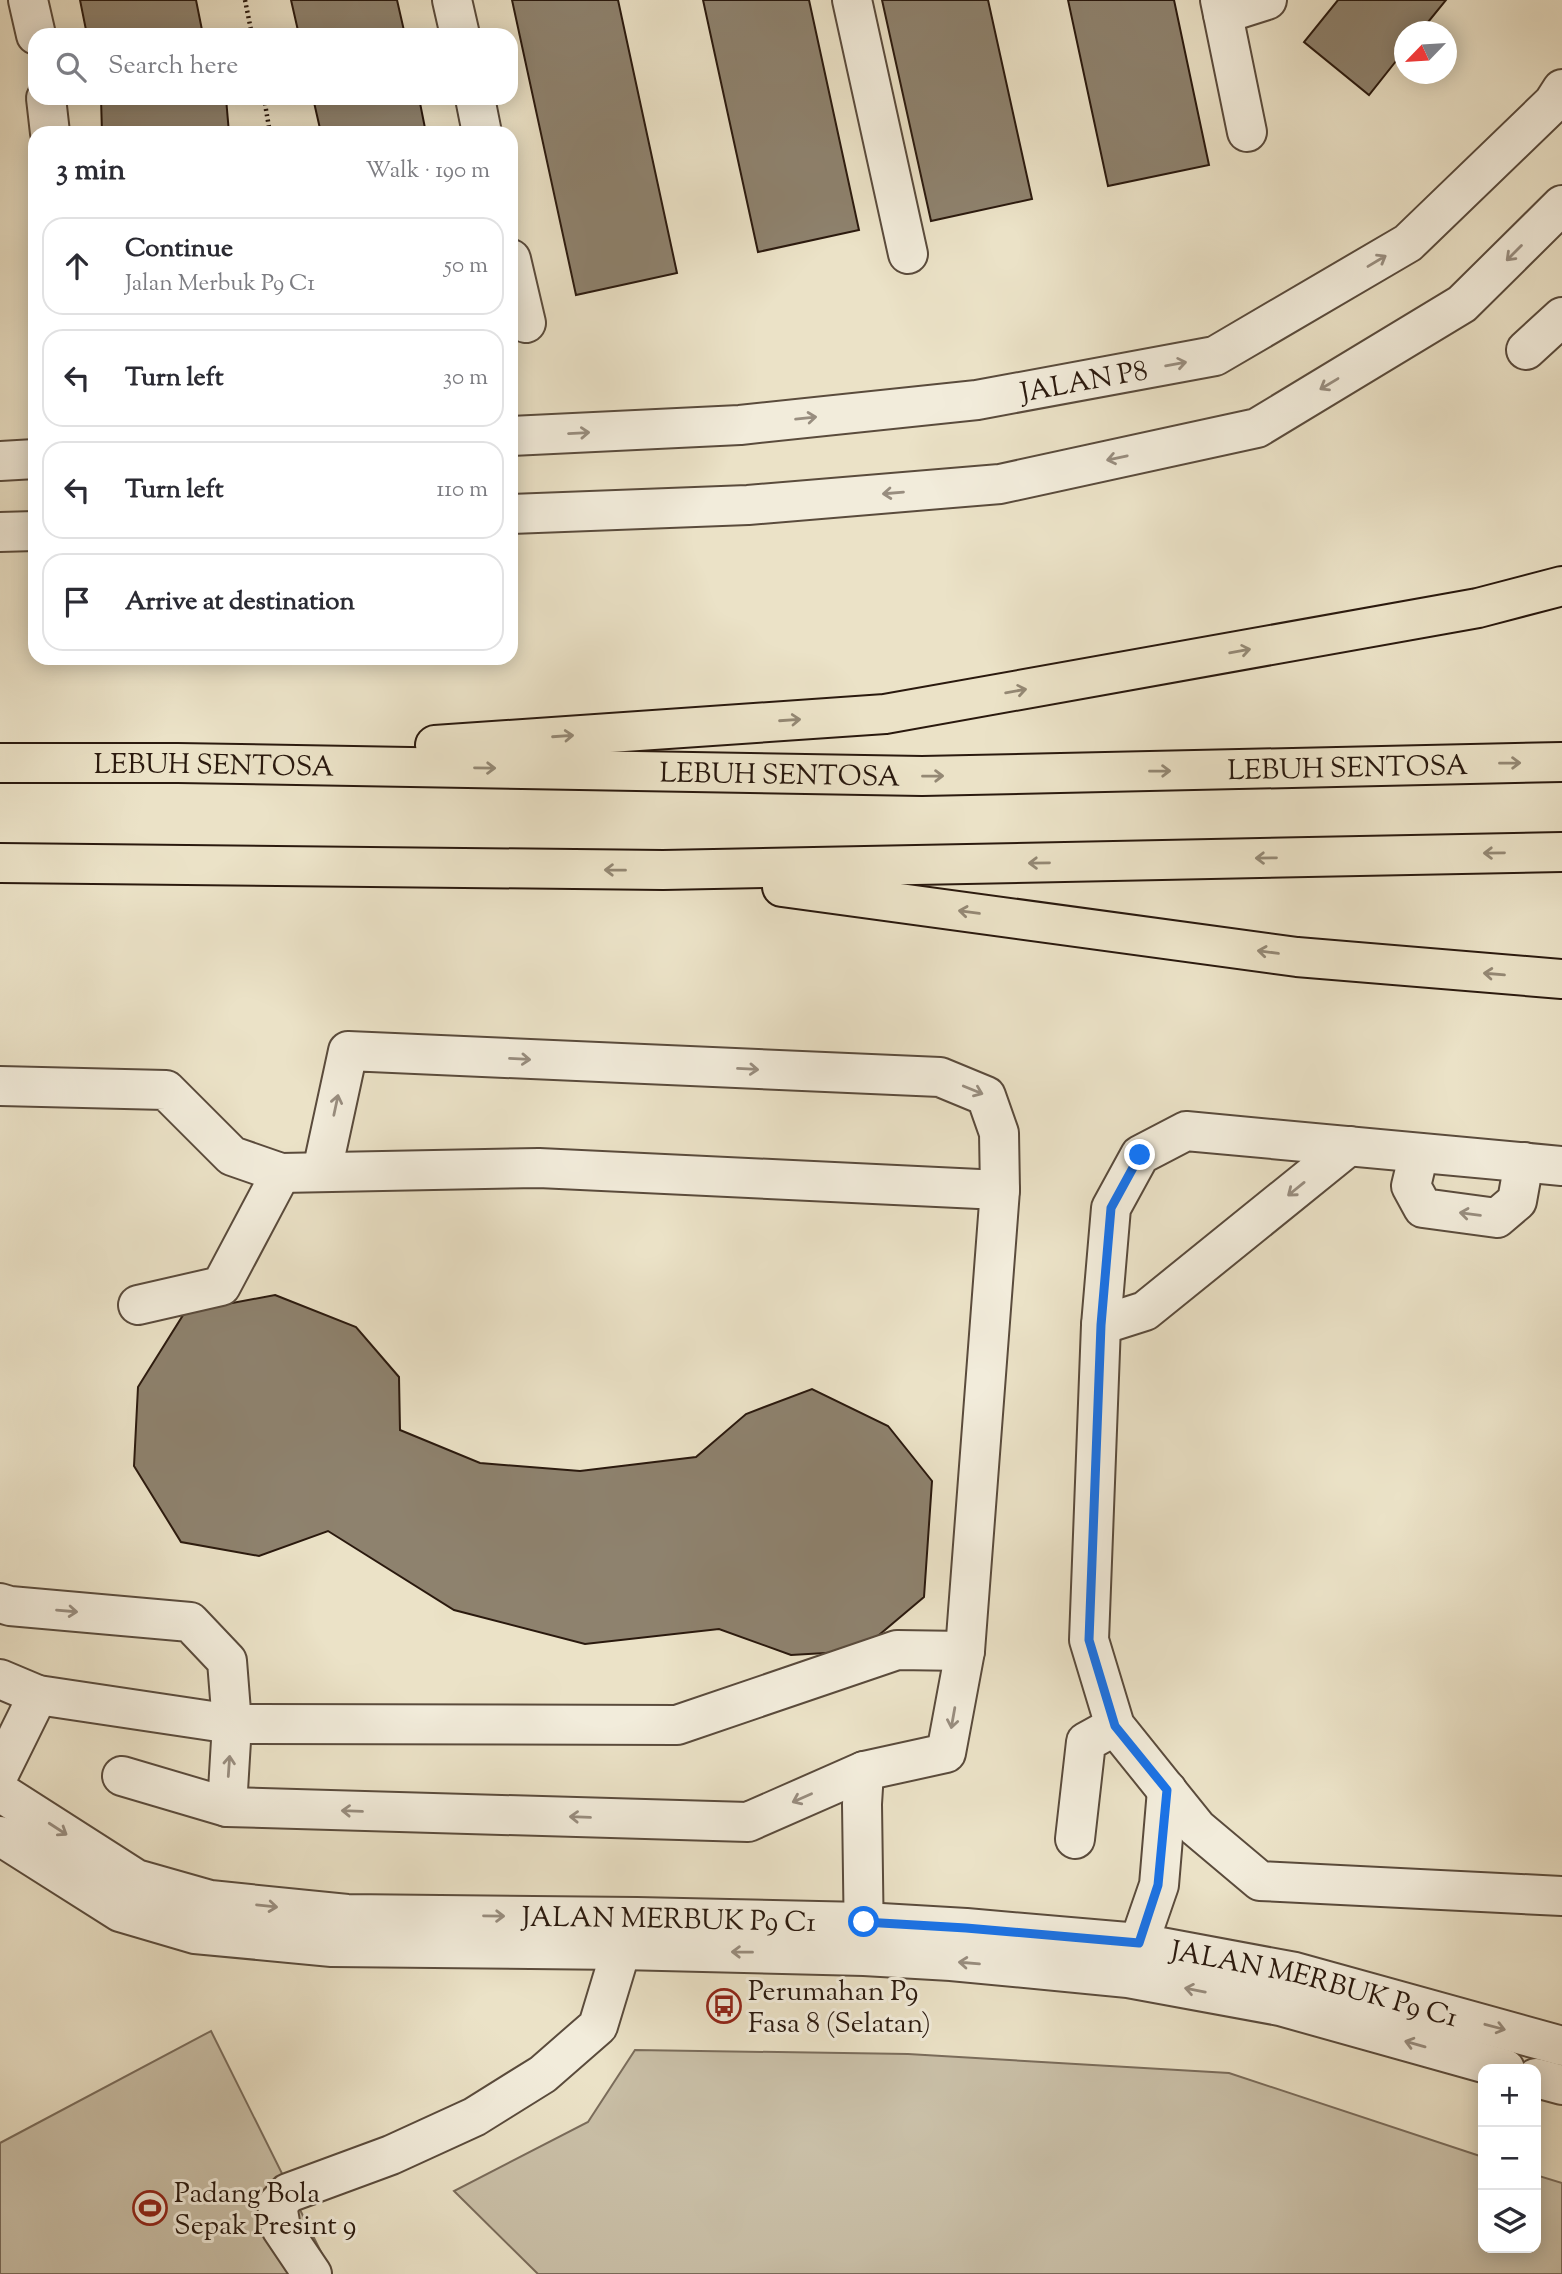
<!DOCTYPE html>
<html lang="en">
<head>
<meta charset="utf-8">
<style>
  :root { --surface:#fff; --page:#f7f7f7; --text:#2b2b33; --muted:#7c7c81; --line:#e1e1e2 }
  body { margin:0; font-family:"Sorts Mill Goudy",serif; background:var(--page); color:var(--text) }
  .controls { position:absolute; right:21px; bottom:21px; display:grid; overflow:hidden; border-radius:14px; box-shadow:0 4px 18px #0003 }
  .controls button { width:63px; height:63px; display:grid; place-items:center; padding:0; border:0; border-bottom:2px solid var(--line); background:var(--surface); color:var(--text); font:35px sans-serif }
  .compass { position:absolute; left:1394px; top:21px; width:63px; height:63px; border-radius:50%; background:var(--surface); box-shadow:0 4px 18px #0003; rotate:245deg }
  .stop { position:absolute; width:21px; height:21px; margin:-16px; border:5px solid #1a73e8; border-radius:50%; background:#fff }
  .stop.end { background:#1a73e8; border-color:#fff; box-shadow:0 2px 7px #0008 }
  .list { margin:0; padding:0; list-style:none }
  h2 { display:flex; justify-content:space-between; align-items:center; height:91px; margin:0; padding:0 28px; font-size:30px }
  h2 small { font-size:23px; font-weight:400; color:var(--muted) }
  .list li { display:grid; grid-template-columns:46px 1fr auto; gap:21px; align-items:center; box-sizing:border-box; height:98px; margin:0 14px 14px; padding:0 14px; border:2px solid var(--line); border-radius:21px }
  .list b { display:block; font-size:26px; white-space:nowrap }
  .list p { margin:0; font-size:23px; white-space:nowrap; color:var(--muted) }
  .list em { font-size:23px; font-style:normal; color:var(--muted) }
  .icon { flex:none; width:38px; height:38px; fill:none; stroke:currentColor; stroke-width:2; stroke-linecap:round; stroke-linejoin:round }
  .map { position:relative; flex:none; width:1562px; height:2274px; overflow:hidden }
  .search { position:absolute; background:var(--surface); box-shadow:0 4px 18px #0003; left:28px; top:28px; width:490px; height:77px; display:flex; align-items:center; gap:18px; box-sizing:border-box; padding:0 24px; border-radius:21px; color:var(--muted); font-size:26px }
  .panel { position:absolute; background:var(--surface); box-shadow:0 4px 18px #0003; left:28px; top:126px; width:490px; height:539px; border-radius:21px }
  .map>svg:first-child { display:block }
  .green { fill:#cac0a8; stroke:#7a6c5b; stroke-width:2 }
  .building { fill:#8e826e; stroke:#2a190e; stroke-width:2 }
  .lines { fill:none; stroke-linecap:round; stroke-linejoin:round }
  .minor-casing { stroke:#5a4b3c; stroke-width:42 }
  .major-casing { stroke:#2a190e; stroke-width:42 }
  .path { stroke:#2a190e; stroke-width:4.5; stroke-dasharray:2 3.5; stroke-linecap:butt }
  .minor { stroke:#f2ecdb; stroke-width:38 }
  .major { stroke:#ebe2c7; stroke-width:38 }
  .oneway { stroke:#988d7f }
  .oneway2 { stroke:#948874 }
  .route { stroke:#1a73e8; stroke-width:9 }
  .labels { text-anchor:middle; stroke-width:6; stroke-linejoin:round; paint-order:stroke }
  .street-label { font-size:28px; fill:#2a190e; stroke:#f2ecdb }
  .poi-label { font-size:28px; fill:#2a190e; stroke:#f2ecdb; text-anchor:start }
</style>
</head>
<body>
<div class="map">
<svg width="1562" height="2274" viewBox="0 0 1562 2274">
  <rect width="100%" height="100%" fill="#ebe2c7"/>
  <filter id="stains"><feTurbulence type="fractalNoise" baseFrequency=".00286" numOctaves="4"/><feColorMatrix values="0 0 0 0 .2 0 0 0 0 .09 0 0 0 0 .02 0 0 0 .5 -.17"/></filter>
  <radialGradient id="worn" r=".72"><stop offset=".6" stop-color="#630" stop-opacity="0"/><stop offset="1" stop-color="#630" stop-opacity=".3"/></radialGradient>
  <path class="green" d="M211,2031L332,2274H0V2143Z
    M635,2050L908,2054L1229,2073L1483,2157V2248H1536V2175L1562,2183V2274H538L454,2191L588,2122Z"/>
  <path class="building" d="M80,0H196L202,30L173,35H87Z
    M291,0H397L405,35H299Z
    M512,0H618L677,273L576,295Z
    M703,0H809L859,230L758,252Z
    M882,0H988L1032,199L931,221Z
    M1068,0H1174L1209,165L1108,186Z
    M1338,0H1446L1420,32H1404V51L1369,95L1304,42Z
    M101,98H226L229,133H102Z
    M313,98H419L426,133H321Z
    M275,1295L356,1327L399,1377L400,1430L480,1463L580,1471L696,1457L746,1414L812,1389L888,1426L932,1481L924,1597L860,1651L791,1655L719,1629L585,1644L454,1610L328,1531L259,1556L181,1542L134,1466L138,1387L185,1312Z"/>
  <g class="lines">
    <g class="minor-casing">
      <g id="minor">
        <path d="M28,0L36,35"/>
        <path d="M452,0L460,35"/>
        <path d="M852,0L908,254"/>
        <path d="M1220,0L1247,132"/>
        <path d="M1223,14L1267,0"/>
        <path d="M46,98L50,133"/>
        <path d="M475,98L482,133"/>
        <path d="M511,259L526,323"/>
        <path d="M1526,350L1562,317"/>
        <path id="s1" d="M511,436L740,425L977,400L1215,356L1408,243L1553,103L1562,89"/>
        <path d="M0,461L35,459"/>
        <path d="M511,514L748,505L1000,484L1257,428L1462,304L1562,205"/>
        <path d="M0,532L35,531"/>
        <path d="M0,1086L166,1090L232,1156L281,1173L539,1168L1000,1190"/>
        <path d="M1419,1153L1411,1186L1423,1208L1497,1218L1517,1201L1524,1162"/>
        <path d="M1562,1166L1186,1131L1140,1155L1111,1208L1101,1325L1089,1640L1115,1726L1197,1828L1260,1881L1562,1896"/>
        <path d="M138,1305L221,1286L281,1173"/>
        <path d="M1101,1325L1145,1311L1349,1146"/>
        <path d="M0,1603L10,1606L190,1622L227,1661L232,1724L227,1807"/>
        <path d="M0,1679L38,1695L232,1724L677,1725L897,1650L965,1651L1000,1190L999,1133L986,1096L940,1077L348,1051L322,1171"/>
        <path d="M0,1772L38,1695"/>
        <path d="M122,1776L227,1807L748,1822L864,1771L946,1753L965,1651"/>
        <path id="s2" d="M0,1792L136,1879L210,1900L347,1914L637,1917L864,1922L966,1928L1139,1943L1295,1972L1562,2046"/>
        <path d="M0,1836L120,1912L195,1934L332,1947L621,1950L864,1956L951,1961L1128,1978L1280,2006L1505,2069"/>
        <path d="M1075,1839L1086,1742L1115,1726"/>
        <path d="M864,1947L862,1804L864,1771"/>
        <path d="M1131,1966L1159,1885L1167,1790"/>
        <path d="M1536,2078L1562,2085"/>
        <path d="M312,2274L281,2228L277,2205L288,2193L391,2155L474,2117L543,2074L598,2026L621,1950"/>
      </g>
    </g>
    <g class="major-casing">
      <g id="major">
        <path d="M435,745L885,714L1478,608L1562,586"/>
        <path id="s3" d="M0,763H178L922,776L1562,762"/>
        <path d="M0,863L663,870L1562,852"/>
        <path d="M782,887L1297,957L1562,979"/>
      </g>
    </g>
    <path class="path" d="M245,0L252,35
      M264,98L270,133"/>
    <use href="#minor" class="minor"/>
    <use href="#major" class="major"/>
  </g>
  <defs><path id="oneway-shaft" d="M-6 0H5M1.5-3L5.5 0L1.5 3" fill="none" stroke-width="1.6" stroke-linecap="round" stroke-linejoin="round" transform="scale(1.75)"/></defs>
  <g class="oneway">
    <use href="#oneway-shaft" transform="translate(1514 253) rotate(135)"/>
    <use href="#oneway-shaft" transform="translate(1377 261) rotate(-31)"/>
    <use href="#oneway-shaft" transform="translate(1176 364) rotate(-10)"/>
    <use href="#oneway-shaft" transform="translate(1329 384) rotate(149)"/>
    <use href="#oneway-shaft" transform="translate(806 418) rotate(-6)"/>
    <use href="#oneway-shaft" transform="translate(579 433) rotate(-3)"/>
    <use href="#oneway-shaft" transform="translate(1117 458) rotate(168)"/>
    <use href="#oneway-shaft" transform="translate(893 493) rotate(175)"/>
    <use href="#oneway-shaft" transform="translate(520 1059) rotate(3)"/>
    <use href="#oneway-shaft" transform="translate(748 1069) rotate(3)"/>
    <use href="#oneway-shaft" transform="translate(973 1090) rotate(22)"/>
    <use href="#oneway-shaft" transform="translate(336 1105) rotate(-78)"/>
    <use href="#oneway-shaft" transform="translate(1296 1189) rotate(141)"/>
    <use href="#oneway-shaft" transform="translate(1470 1214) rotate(-173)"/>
    <use href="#oneway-shaft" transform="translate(67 1611) rotate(5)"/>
    <use href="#oneway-shaft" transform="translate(953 1718) rotate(100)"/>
    <use href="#oneway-shaft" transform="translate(229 1766) rotate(-86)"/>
    <use href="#oneway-shaft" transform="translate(802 1798) rotate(156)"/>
    <use href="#oneway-shaft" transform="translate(352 1811) rotate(-178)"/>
    <use href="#oneway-shaft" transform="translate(580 1817) rotate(-178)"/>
    <use href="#oneway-shaft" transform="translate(58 1829) rotate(33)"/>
    <use href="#oneway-shaft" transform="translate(267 1906) rotate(6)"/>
    <use href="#oneway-shaft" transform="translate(494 1916) rotate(1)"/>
    <use href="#oneway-shaft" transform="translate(742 1952) rotate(-179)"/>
    <use href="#oneway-shaft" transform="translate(969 1963) rotate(-175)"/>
    <use href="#oneway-shaft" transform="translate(1195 1990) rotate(-169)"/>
    <use href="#oneway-shaft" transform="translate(1495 2027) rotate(15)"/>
    <use href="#oneway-shaft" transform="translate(1415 2044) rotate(-164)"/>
  </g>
  <g class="oneway2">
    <use href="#oneway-shaft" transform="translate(1240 651) rotate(-10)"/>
    <use href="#oneway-shaft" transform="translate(1016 691) rotate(-10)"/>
    <use href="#oneway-shaft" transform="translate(790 720) rotate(-4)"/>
    <use href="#oneway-shaft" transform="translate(563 736) rotate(-4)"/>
    <use href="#oneway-shaft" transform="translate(1510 763) rotate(-1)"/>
    <use href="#oneway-shaft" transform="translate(485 768) rotate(1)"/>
    <use href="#oneway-shaft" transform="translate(1160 771) rotate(-1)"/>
    <use href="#oneway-shaft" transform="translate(933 776) rotate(-1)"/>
    <use href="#oneway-shaft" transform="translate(1494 853) rotate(179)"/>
    <use href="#oneway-shaft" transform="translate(1266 858) rotate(179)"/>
    <use href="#oneway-shaft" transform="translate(1039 863) rotate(179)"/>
    <use href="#oneway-shaft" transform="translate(615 870) rotate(-179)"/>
    <use href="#oneway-shaft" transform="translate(969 912) rotate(-172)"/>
    <use href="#oneway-shaft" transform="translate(1268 952) rotate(-172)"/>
    <use href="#oneway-shaft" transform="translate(1494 974) rotate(-175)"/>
  </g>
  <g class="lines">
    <path class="route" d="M864,1922L966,1928L1139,1943L1158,1885L1167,1790L1115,1726L1089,1640L1101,1325L1111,1208L1140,1155"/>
  </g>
  <defs>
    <g id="bus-ring" transform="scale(1.75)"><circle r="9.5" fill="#f2ecdb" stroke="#8f2418" stroke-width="1.5"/><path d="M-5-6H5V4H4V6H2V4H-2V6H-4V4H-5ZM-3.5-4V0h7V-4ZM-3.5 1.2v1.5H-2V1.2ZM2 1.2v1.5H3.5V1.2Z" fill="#8f2418"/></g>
    <g id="stadium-ring" transform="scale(1.75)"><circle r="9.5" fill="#f2ecdb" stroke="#8f2418" stroke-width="1.5"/><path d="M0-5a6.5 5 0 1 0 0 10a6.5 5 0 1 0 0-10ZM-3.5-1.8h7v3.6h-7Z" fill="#8f2418"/></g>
  </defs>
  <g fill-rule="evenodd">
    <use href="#bus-ring" x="724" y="2006"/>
    <use href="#stadium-ring" x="150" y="2208"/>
  </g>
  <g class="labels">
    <g class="street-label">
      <text dy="10" stroke="none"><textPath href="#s1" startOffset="576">JALAN P8</textPath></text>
      <text dy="10" stroke="none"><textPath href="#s3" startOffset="214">LEBUH SENTOSA</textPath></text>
      <text dy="10" stroke="none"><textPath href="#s3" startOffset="1348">LEBUH SENTOSA</textPath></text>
      <text dy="10" stroke="none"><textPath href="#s3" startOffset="780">LEBUH SENTOSA</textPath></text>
      <text dy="10" stroke="none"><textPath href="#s2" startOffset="698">JALAN MERBUK P9 C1</textPath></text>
      <text dy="10" stroke="none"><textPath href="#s2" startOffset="1349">JALAN MERBUK P9 C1</textPath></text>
    </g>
    <g class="poi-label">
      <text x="748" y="2000">Perumahan P9<tspan x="748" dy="32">Fasa 8 (Selatan)</tspan></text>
      <text x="174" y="2202">Padang Bola<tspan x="174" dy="32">Sepak Presint 9</tspan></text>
    </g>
  </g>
  <rect width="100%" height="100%" filter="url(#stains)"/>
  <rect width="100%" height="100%" fill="url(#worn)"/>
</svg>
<div class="controls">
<button>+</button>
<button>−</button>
<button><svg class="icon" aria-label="layers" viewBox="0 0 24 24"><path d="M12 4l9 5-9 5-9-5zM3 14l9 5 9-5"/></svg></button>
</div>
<svg class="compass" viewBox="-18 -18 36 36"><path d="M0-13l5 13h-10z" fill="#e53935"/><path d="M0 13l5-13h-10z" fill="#7c7c81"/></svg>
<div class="stop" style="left:864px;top:1922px"></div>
<div class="stop end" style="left:1140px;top:1155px"></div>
<div class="search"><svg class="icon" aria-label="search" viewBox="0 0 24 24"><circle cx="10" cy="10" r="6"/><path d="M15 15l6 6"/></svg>Search here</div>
<section class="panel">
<h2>3 min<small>Walk · 190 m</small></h2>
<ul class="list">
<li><svg class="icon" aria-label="ahead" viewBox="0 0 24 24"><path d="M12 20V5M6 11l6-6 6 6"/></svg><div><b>Continue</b><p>Jalan Merbuk P9 C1</p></div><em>50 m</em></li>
<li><svg class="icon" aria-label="left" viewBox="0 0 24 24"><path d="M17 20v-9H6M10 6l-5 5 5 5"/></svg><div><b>Turn left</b></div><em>30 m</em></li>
<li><svg class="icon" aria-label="left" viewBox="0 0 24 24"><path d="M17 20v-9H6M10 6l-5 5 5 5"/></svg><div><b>Turn left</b></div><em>110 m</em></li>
<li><svg class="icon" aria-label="arrive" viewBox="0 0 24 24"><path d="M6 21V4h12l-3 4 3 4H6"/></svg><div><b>Arrive at destination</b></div></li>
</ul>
</section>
</div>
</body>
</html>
